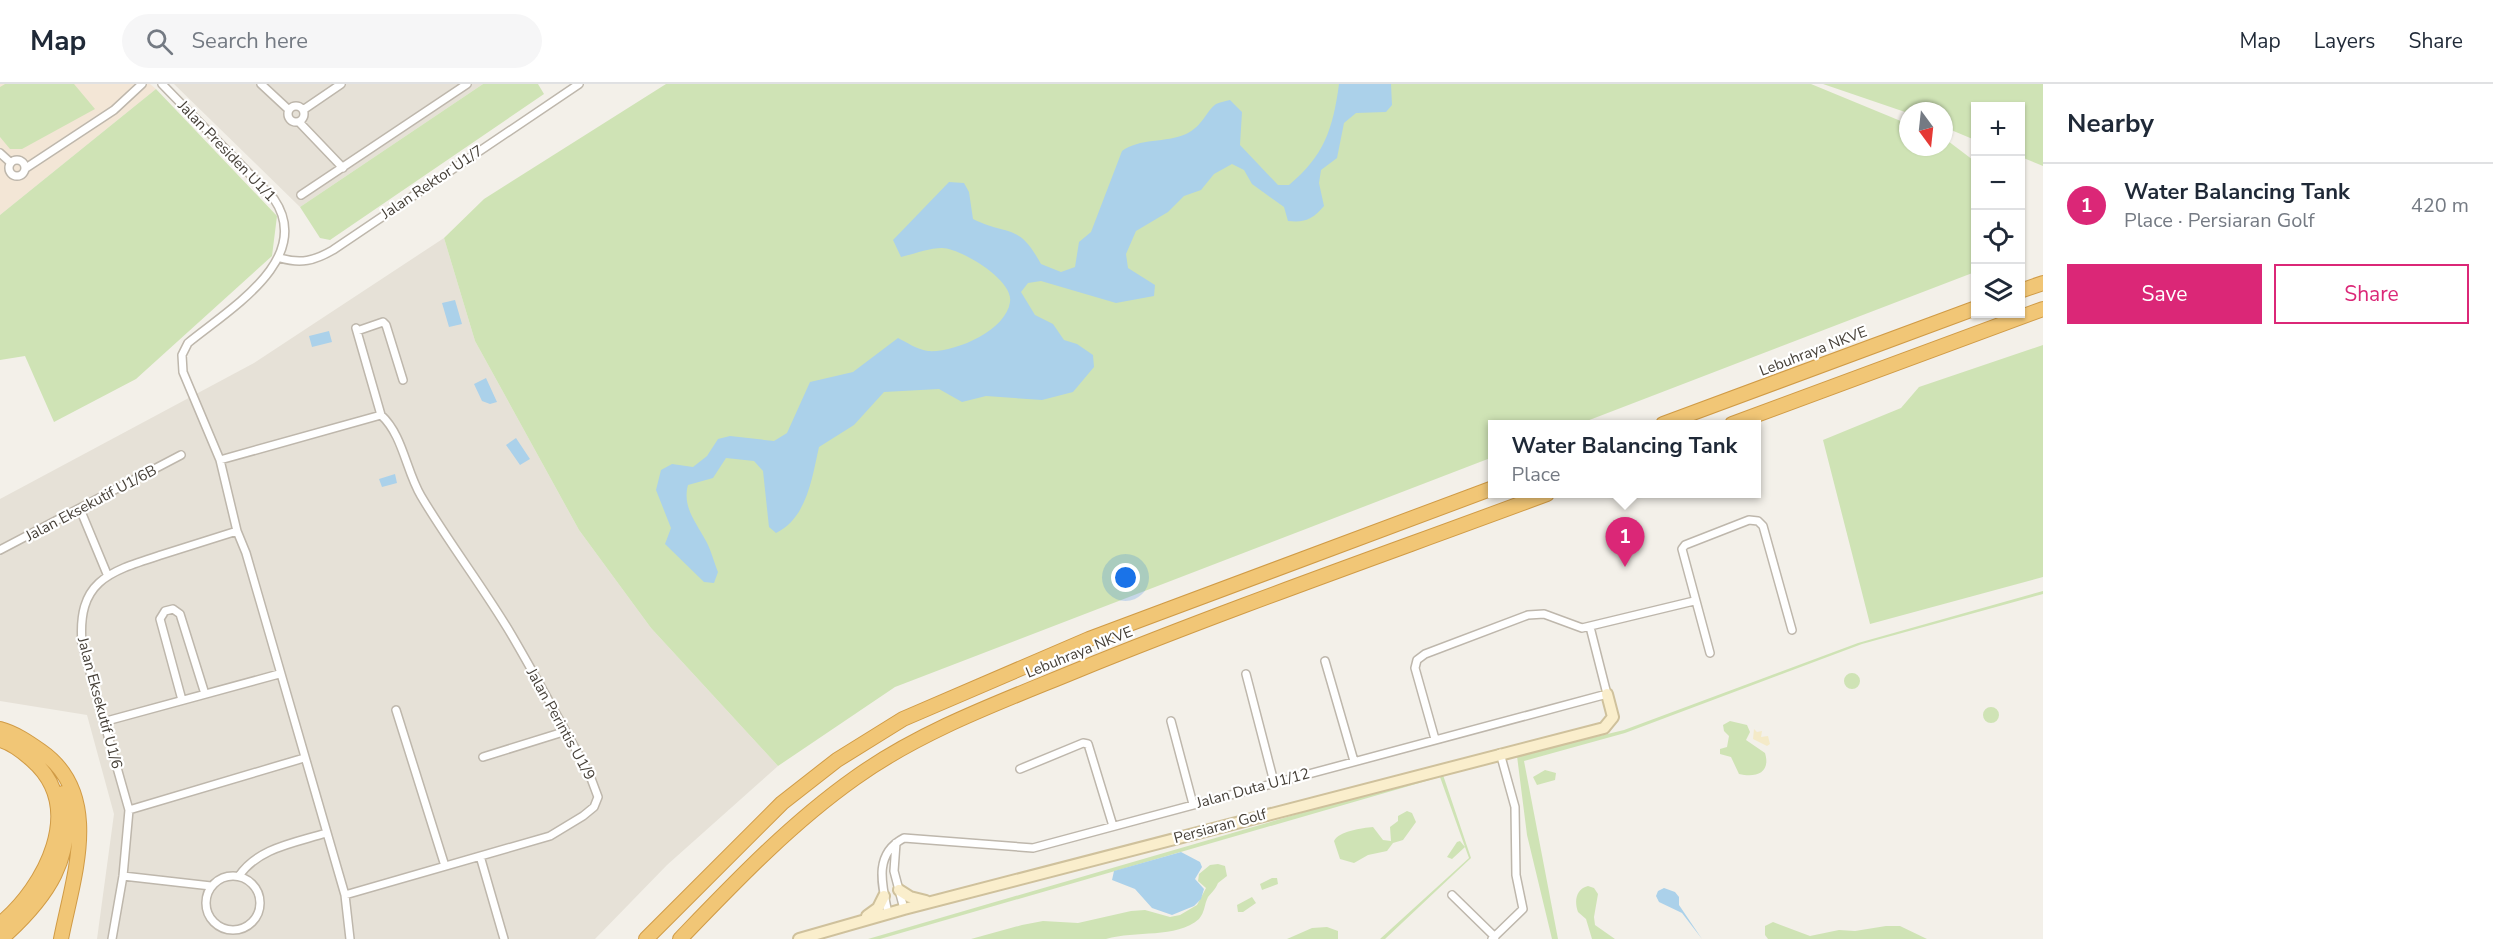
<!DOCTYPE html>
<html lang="en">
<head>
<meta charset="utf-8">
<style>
  :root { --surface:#fff; --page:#f6f6f7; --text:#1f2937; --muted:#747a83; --line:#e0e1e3; --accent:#db2777 }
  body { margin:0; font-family:"Nunito Sans",sans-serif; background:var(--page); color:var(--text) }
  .controls { position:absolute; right:18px; top:18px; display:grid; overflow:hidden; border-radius:0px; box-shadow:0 2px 4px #0004 }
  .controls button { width:54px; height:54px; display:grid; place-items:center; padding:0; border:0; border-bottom:2px solid var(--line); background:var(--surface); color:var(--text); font:30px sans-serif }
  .compass { position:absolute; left:1899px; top:18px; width:54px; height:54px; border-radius:50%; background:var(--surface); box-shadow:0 2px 4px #0004; rotate:165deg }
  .you { position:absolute; left:1126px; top:494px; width:21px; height:21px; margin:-15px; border:4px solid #fff; border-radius:50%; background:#1a73e8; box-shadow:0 0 0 9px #1a73e833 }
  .badge { display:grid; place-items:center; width:39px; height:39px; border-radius:50%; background:var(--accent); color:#fff; font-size:20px; font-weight:700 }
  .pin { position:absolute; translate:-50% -50px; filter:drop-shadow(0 2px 3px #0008) }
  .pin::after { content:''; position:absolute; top:32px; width:21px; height:18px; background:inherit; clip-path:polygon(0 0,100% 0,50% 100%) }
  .popup { position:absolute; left:1488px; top:336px; width:273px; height:78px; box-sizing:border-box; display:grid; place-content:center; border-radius:0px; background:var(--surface); filter:drop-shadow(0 2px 4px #0005); font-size:20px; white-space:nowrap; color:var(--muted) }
  .popup b { font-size:22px; color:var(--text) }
  .popup::after { content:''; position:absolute; left:50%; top:100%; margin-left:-12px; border:12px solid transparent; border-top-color:var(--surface) }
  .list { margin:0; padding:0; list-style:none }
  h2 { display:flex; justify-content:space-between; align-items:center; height:78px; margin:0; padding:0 24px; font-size:26px }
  h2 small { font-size:20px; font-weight:400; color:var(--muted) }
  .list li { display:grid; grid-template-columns:39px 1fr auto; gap:18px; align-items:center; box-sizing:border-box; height:84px; padding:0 24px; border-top:2px solid var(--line) }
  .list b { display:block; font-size:22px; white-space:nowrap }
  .list p { margin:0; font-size:20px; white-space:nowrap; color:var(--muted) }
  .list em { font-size:20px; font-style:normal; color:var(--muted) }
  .actions { display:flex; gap:12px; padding:18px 24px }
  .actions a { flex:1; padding:14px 0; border:2px solid var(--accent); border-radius:0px; text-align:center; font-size:21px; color:var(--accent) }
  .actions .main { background:var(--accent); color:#fff }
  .icon { flex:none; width:33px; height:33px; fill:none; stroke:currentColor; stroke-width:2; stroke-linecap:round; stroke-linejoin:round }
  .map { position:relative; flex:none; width:2043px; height:855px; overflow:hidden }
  header { display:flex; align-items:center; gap:36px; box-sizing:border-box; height:84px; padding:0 30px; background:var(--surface); border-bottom:2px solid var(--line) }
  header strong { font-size:28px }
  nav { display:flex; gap:33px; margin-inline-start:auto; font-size:21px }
  .search { width:420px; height:54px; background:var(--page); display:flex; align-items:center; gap:15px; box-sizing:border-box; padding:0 21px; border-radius:33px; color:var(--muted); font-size:22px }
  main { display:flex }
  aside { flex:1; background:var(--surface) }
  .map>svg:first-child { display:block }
  .residential { fill:#e6e1d7 }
  .commercial { fill:#f3e6d6 }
  .green { fill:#cfe3b5 }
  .sand { fill:#f4eac8 }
  .water { fill:#abd1ea }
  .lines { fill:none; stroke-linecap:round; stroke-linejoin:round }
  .street-casing { stroke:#beb7ac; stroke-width:10 }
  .secondary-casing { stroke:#cfc19c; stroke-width:14 }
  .highway-casing { stroke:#d09b46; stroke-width:16 }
  .street { stroke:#fff; stroke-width:7 }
  .secondary { stroke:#faeecc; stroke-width:10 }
  .highway { stroke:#f1c676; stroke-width:14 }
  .labels { text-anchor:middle; stroke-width:4.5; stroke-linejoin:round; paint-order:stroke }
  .street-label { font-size:15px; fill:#464038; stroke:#fff }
</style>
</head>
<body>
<header>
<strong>Map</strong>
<div class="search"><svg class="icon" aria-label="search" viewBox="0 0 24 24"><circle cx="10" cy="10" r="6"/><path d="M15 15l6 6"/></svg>Search here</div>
<nav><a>Map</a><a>Layers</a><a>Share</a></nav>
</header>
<main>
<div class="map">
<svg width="2043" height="855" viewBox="0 0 2043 855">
  <rect width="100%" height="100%" fill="#f3f0e9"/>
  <path class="residential" d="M174,0H483L300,123Z
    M444,154L475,257L579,446L651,544L778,682L667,781L595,855H97L114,730L87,631L0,617V415L254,279Z"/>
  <path class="commercial" d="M0,0H150L156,5L0,131Z"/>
  <path class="green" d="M5,0H74L95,25L22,65H10L0,53V3Z
    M483,0H538L544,10L330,156L320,154L300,123Z
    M666,0H1811L1908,40V63H1944V54L1973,76L1975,82V188L1579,340H1493V373L895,603L778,682L651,544L579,446L475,257L444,154L484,115Z
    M1823,0H2043V82L2021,73L2020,22H1976L1975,56L1944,43V27H1908V29Z
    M156,5L277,132L272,172L136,295L54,338L25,272L0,276V131Z
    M2043,261V493L1870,540L1823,356L1901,324L1919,303Z
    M2043,507V510L1862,560L1625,649L1524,677L1558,855H1552L1527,751L1517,672L1624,646L1858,559Z
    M1844 597a8 8 0 1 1 16 0a8 8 0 1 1-16 0Z
    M1983 631a8 8 0 1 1 16 0a8 8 0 1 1-16 0Z
    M1730,637L1747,641L1750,648L1746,656L1765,669C1771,689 1756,694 1739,690L1731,673L1720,670V665L1727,663L1729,652L1724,647L1723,641Z
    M1545,686L1556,689L1555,696L1537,701L1533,693Z
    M1442,688L1471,774L1385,855H1380L1469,774L1465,763L1452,775L1447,773L1457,758L1460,757L1465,763L1440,693L880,855H868Z
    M1407,727L1412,729L1416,738L1403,756L1393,759L1387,767L1368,771L1354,779L1340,775L1334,757C1339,747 1362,744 1373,743L1383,756L1391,757L1390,743L1398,737V732Z
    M1218,780L1225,782L1227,792L1218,799C1215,806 1212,808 1208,813C1204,821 1205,828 1199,835C1176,855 1136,846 1106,855H971L1022,841L1043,837L1078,839L1131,827L1145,826L1170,833L1180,831L1197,821L1206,804L1198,797L1199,790L1210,781Z
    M1272,794H1277L1278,800L1262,806L1260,800Z
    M1588,802L1594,804L1598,810L1594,833L1595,841L1615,855H1592L1586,835L1578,828C1574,817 1576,805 1588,802Z
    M1252,813L1256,819L1243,828H1238L1237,821Z
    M1773,838L1810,852L1839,846L1855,847L1886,842H1900L1927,855H1768L1765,851V842Z
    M1327,843L1338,847V855H1287L1312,844Z"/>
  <path class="sand" d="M1754,645L1757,648L1762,647L1761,653L1768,652L1770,660L1767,662L1753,655Z"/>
  <path class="water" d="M1339,0H1391L1392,21L1386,28L1356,29L1344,39L1337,74L1321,86L1319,99L1324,122C1313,135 1305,139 1288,137L1284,123L1252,100L1244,86L1232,80L1214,90L1201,106L1184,112L1168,128L1136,147L1126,170L1128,184L1155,201L1154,212L1116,219L1041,197L1028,199L1021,208L1035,231L1053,240L1064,256L1077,260L1093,271L1094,283L1073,308L1042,316L986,312L962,318L939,305L884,308L854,341L819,363C812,394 807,434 776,449L769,443L763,387L754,377L726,374L713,394L688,401C682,423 696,438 706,457C711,466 714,478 718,488L714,499L704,498L665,460L671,444L656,406L661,386L672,380L693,383L707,372L718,355L730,352L774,357L787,349L810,298L853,288L898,254C906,258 918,266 928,267C954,269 1006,247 1010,218C1014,196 960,164 942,164C929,164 914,170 901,173L893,156L949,98L964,99L969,108L973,135C1010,153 1018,138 1041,180L1061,188L1075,183L1079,158L1091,148L1122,67C1139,54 1166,59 1186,50C1203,42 1206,27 1216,20C1220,18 1226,17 1230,16L1242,28L1240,61L1278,101H1289C1324,72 1333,45 1339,0Z
    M455,216L462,240L449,243L442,219Z
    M329,247L332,258L312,263L309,252Z
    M486,294L497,318L490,320L482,317L474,300Z
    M516,354L530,375L520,381L506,361Z
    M395,390L397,399L382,403L379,395Z
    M1181,768L1200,778L1202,783L1195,795L1204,805L1201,815L1194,822L1172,831L1152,824L1135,805L1112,796L1114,787Z
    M1664,804L1675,808L1679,813V821L1702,855L1682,829L1659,818L1656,812L1658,807Z"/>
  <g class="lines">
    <g class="street-casing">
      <path id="street" d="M162,0L274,115C315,175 228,226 188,259L182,271L183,288L220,376L237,447
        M261,0L289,26
        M288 30a8 8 0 1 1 16 0a8 8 0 1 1-16 0Z
        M303,26L341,0
        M299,38L343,84
        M0,69L11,79
        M9 84a8 8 0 1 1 16 0a8 8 0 1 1-16 0Z
        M26,84L114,26L142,0
        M301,111L467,0
        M280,174C301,180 314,177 333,166L579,0
        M357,247L383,238L386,241L403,296
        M220,376L381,331
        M80,425L107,490
        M0,466L181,371
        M1710,569L1682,465L1685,461L1749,436L1758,437L1763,442L1792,546
        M1325,577L1354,677
        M1246,590L1274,698
        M182,616L160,535L165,527L173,525L180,530L205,610
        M396,626L445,782
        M1171,637L1193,720
        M103,638L279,590
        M1435,655L1415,584L1417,576L1425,570L1528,531L1544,530L1582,544L1694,517
        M483,673L560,649L567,650
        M1020,685L1083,659L1088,660L1113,742
        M129,726L304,674
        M896,759L894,787L904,825
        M480,772L504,855
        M123,792L211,802
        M239,792C258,764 294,759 326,749
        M206 819a27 27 0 1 1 54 0a27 27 0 1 1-54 0Z
        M345,811L550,752L583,732L594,723L598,713L589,689C563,643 538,596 511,550C483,503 449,459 421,412C406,387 403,351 381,331L356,244
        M1452,811L1495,853
        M888,829C882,801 873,770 904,754L1033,764L1607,610L1590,543
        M112,855L123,792L129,726L82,560C77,497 108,488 161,471C186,463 211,455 237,447L246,469L345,811L350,855
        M1492,855L1523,825L1516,791L1515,723L1500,669"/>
    </g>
    <g class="secondary-casing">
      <path id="secondary" d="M899,806L910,813L926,817
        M867,832L878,824L884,812
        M799,855L904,825L1604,644L1613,633L1607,610"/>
    </g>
    <g class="highway-casing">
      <path id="highway" d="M2020,207L2043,199
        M1663,340L1976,224
        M1732,340L2043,225
        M0,645C15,649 28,658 41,667C104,711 73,793 61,855
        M0,656C12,659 23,668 32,676C87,724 45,803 0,840
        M1,855C47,814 77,773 63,709
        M646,855L782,719L837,676L903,635L1089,555L1493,404
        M680,855C735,798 790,740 855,694C922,646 1003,617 1078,586C1233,523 1391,468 1547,410"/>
    </g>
    <use href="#street" class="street"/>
    <use href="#secondary" class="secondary"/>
    <use href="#highway" class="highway"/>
  </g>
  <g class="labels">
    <g class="street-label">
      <text transform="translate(227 67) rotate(46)" y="5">Jalan Presiden U1/1</text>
      <text transform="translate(432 98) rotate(-34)" y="5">Jalan Rektor U1/7</text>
      <text transform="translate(1813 267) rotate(-21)" y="5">Lebuhraya NKVE</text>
      <text transform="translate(91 419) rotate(-28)" y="5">Jalan Eksekutif U1/6B</text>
      <text transform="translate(1079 568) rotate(-22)" y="5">Lebuhraya NKVE</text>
      <text transform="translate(100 619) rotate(75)" y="5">Jalan Eksekutif U1/6</text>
      <text transform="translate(561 640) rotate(61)" y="5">Jalan Perintis U1/9</text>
      <text transform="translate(1253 704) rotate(-15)" y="5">Jalan Duta U1/12</text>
      <text transform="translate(1220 742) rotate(-15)" y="5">Persiaran Golf</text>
    </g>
  </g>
</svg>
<div class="controls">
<button>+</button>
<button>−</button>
<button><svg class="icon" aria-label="locate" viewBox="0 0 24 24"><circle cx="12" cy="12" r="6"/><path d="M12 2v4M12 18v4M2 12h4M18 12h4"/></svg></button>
<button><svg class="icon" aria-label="layers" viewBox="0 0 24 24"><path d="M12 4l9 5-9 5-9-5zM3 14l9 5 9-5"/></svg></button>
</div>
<svg class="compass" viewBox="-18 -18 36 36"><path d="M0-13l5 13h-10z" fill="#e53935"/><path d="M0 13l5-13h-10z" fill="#747a83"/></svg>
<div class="you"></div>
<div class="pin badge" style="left:1625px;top:483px">1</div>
<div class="popup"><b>Water Balancing Tank</b>Place</div>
</div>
<aside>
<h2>Nearby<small></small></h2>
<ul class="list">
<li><span class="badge">1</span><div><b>Water Balancing Tank</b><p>Place · Persiaran Golf</p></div><em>420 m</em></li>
</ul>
<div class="actions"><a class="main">Save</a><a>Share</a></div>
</aside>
</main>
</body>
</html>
